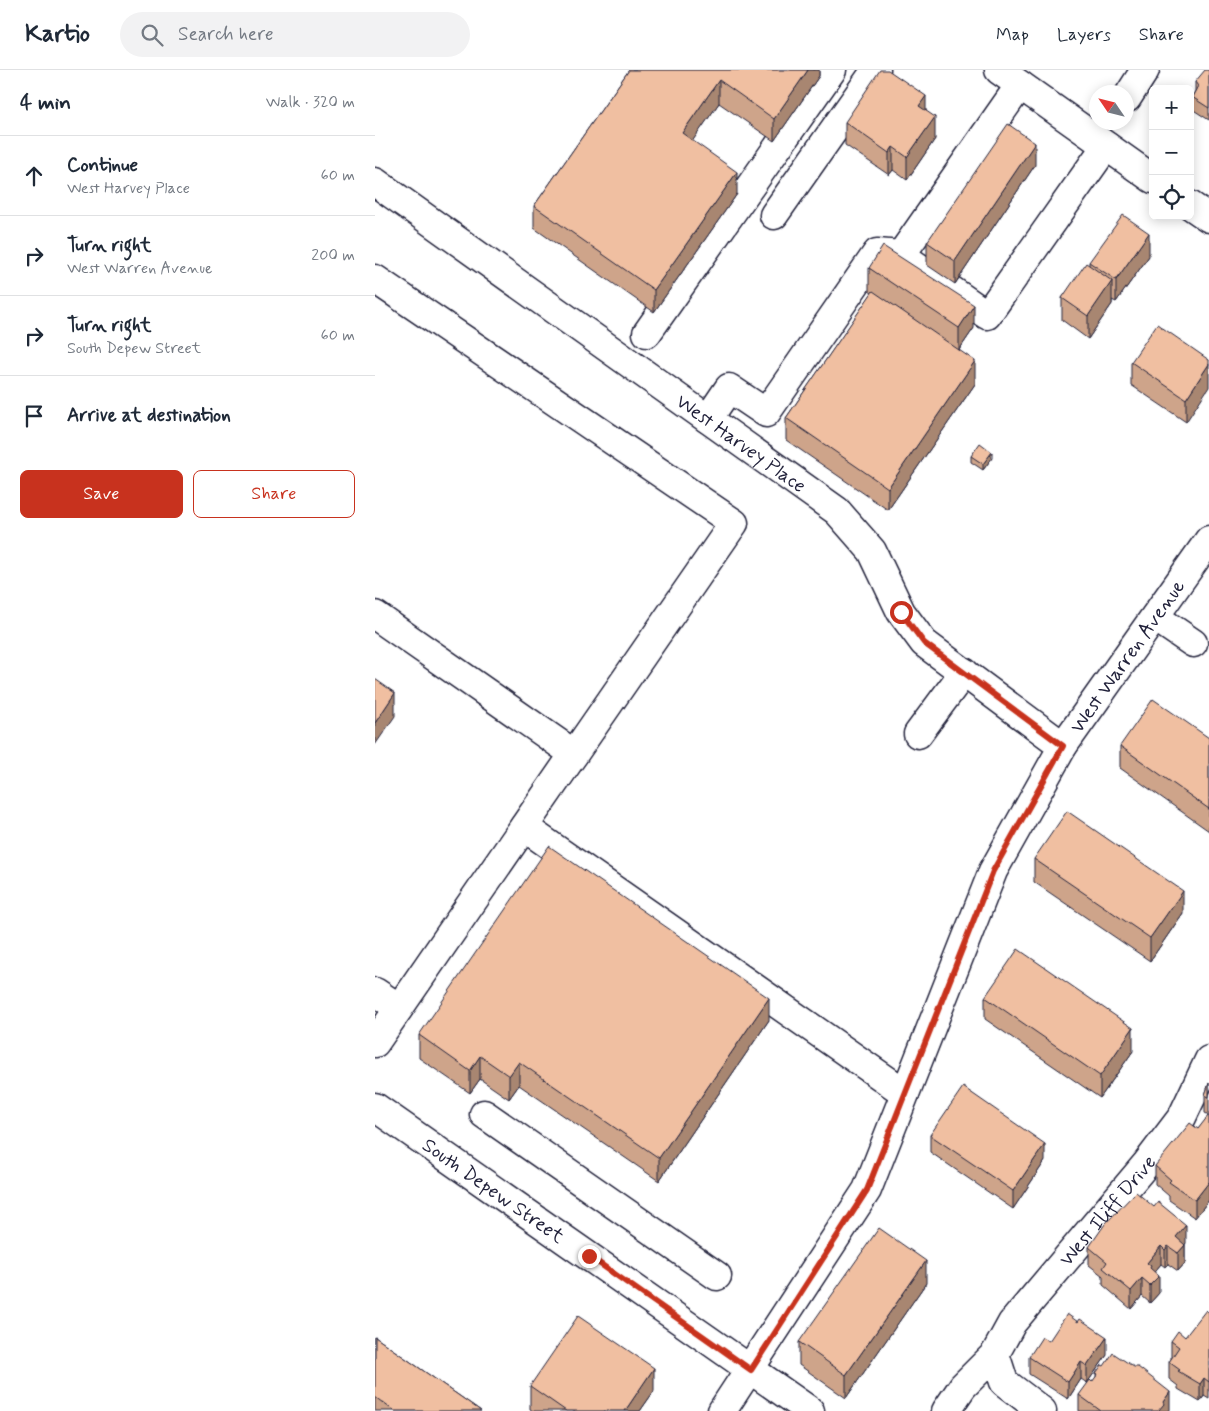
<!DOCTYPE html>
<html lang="en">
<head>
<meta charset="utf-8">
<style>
  :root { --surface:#fff; --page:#f2f2f3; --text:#1f2937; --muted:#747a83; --line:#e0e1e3; --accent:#c8321e }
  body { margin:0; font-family:Mynerve,sans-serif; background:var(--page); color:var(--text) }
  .controls { position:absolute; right:15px; top:15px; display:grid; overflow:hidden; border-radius:8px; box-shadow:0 2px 12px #0003 }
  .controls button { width:45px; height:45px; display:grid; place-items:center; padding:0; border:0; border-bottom:1px solid var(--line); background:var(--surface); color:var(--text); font:25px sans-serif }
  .compass { position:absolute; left:714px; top:15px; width:45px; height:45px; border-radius:50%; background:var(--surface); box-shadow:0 2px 12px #0003; rotate:305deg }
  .stop { position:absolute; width:15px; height:15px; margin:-11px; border:4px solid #c8321e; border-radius:50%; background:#fff }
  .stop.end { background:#c8321e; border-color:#fff; box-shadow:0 1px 5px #0008 }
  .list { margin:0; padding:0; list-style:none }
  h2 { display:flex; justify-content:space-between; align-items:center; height:65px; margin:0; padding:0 20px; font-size:21px }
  h2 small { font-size:16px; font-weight:400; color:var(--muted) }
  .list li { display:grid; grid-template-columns:32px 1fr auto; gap:15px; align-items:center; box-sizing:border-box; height:80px; padding:0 20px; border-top:1px solid var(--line) }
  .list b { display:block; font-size:19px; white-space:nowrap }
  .list p { margin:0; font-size:16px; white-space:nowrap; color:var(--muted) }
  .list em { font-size:16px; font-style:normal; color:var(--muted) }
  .actions { display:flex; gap:10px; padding:15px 20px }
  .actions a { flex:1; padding:11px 0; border:1px solid var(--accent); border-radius:8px; text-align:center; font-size:18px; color:var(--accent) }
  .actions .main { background:var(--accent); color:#fff }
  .icon { flex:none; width:28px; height:28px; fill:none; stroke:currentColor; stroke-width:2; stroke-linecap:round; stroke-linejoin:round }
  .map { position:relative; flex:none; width:834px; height:1341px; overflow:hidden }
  header { display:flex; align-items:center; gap:30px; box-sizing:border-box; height:70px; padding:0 25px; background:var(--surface); border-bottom:1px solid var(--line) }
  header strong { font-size:24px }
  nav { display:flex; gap:28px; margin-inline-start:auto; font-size:18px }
  .search { width:350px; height:45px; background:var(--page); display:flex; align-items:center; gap:12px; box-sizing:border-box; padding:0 18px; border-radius:28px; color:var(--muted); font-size:19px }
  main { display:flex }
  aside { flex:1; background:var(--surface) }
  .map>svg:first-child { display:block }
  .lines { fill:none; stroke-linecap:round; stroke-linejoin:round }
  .minor-casing { stroke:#22223b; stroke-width:31 }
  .major-casing { stroke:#22223b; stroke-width:31 }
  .minor { stroke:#fff; stroke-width:28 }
  .major { stroke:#fff; stroke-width:28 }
  .wall { fill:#cea48a; stroke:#22223b }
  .shaded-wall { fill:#a88671; stroke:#22223b }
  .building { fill:#f0bfa1; stroke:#22223b }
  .route { stroke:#c8321e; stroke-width:6 }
  .labels { text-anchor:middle; stroke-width:4; stroke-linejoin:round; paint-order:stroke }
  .street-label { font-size:20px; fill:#22223b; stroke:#fff }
</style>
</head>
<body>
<header>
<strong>Kartio</strong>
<div class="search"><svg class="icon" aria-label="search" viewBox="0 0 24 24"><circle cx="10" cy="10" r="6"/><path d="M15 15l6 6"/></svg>Search here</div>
<nav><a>Map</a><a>Layers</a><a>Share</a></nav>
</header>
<main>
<aside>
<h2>4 min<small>Walk · 320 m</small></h2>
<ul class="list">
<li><svg class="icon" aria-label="ahead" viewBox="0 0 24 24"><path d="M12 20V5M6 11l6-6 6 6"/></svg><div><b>Continue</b><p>West Harvey Place</p></div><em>60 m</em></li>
<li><svg class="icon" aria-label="right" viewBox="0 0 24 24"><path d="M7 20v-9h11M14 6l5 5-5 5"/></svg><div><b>Turn right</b><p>West Warren Avenue</p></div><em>200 m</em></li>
<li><svg class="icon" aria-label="right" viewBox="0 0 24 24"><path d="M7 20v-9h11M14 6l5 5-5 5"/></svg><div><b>Turn right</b><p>South Depew Street</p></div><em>60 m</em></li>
<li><svg class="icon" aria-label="arrive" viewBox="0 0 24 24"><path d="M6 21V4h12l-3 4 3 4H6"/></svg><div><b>Arrive at destination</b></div></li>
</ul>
<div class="actions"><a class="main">Save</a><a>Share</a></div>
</aside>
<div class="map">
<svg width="834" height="1341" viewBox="0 0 834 1341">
  <rect width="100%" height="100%" fill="#fff"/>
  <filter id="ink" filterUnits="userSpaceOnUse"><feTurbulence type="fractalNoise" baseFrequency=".02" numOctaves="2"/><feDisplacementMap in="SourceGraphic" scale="10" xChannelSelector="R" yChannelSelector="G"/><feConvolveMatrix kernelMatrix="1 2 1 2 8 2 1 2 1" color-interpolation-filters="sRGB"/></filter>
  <g filter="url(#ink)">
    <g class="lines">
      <g class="minor-casing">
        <g id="minor">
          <path d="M645,15L526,185L612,245L731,76"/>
          <path d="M752,28L770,0"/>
          <path id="s1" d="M0,112L462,441L497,481L526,542L549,573L688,676"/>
          <path d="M399,145L501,0"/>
          <path d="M0,209L359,453L199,684"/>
          <path d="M272,263L457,0"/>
          <path d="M333,349L354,318L391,343L502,183L526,185"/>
          <path d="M0,545L199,684L0,973"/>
          <path d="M780,547L818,573"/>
          <path d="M543,664L589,602"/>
          <path d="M149,757L530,1023"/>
          <path d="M0,922L24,938"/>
          <path id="s2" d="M0,1037L435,1341"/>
          <path d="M109,1044L342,1206"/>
          <path id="s3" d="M347,1341L492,1120L618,801L688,676L834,470"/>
          <path d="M571,1341L588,1316L620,1284"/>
          <path id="s4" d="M667,1341L629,1312L620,1284L637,1253L772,1093L807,1047L834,990"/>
        </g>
      </g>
      <g class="major-casing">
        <path id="major" d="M624,0L778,109
          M815,135L834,148"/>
      </g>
      <use href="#minor" class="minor"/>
      <use href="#major" class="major"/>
    </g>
    <path class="wall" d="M254,0H444V6L399,71L344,33L317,71L362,124L279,242L159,158V136Z
      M834,0V50L817,39V27L820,21V12Z
      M551,40L560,69L532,110L518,100L514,105L470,75V52Z
      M660,95L580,214L552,195V172Z
      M774,186L741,232L737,230V234L713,269L687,250V228L714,195V192Z
      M494,198L599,258L584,280L600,314L513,440L411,370V348L497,223L494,221Z
      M834,290L811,352L756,315V292Z
      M596,386L617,388L608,400L596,392Z
      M834,668V761L745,698V676Z
      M659,789L808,843L775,891L659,812Z
      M610,927L758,981L725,1028L610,949Z
      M394,950L284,1111L144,1015L134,1029L105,1009L95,1023L44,988V965Z
      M834,1013V1045L830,1043V1025Z
      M834,1047V1130L820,1148L794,1130V1126L780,1114V1096L823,1059Z
      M555,1065L670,1091L638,1139L555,1082Z
      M811,1173L810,1175V1193L803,1201L793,1194L790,1197L786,1194L779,1202L784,1223L775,1233L767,1226L756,1239L728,1215V1206L714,1195V1177Z
      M551,1213L471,1328L424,1295V1272Z
      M834,1243V1329L829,1326L825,1332L803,1319V1316L794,1309V1292L796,1289V1271L810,1267Z
      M0,1267L106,1341H0Z
      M674,1271L732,1285L712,1313L706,1309L693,1329L654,1304V1287Z
      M721,1303L795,1340L794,1341H704V1325L721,1308Z
      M155,1316L279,1321L265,1341H158L155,1339Z"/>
    <path class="shaded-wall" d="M433,0H444V6L399,71V49Z
      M344,10V33L307,86V63Z
      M551,26V49L544,36Z
      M560,47V69L532,110V87Z
      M660,73V95L580,214V191Z
      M518,77V100L514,105V83Z
      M362,102V124L279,242V220Z
      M774,163V186L741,232V210Z
      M737,211V234L713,269V246Z
      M599,235V258L584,280V258Z
      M600,291V314L513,440V418Z
      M834,294V317L811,352V329Z
      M617,382V388L608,400V394Z
      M20,623V646L0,675V653Z
      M808,821V843L775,891V868Z
      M394,928V950L284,1111V1088Z
      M758,958V981L725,1028V1006Z
      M105,986V1009L95,1023V1001Z
      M144,992V1015L134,1029V1006Z
      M670,1074V1091L638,1139V1121Z
      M834,1112V1130L820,1148V1130Z
      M811,1155V1173L802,1183L801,1167Z
      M810,1175V1193L803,1201V1183Z
      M786,1176V1194L776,1206V1214L775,1216V1208L772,1193Z
      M793,1176V1194L790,1197V1180Z
      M551,1191V1213L471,1328V1305Z
      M784,1206V1223L775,1233V1215Z
      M767,1208V1226L756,1239V1221Z
      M732,1267V1285L712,1313V1296Z
      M706,1292V1309L693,1329V1312Z
      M279,1298V1321L265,1341H250Z
      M829,1308V1326L825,1332V1314Z
      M795,1322V1340L794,1341H783L788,1332Z"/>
    <path class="building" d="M254,0H433L399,49L344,10L307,63L362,102L279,220L159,136Z
      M505,0H513L551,26L544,36L560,47L532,87L518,77L514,83L470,52Z
      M830,0H834V38L817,27L823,16L820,12Z
      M633,54L660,73L580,191L552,172Z
      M748,145L774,163L741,210L714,192Z
      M508,176L599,235L584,258L494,198Z
      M711,193L737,211L713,246L687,228Z
      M498,221L600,291L513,418L411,348Z
      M782,254L834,290V294L811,329L756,292Z
      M605,373L617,382L608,394L596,386Z
      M0,609L20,623L0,653Z
      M778,629L834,668V739L745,676Z
      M692,741L808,821L775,868L659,789Z
      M174,776L394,928L284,1088L144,992L134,1006L105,986L95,1001L44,965Z
      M643,879L758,958L725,1006L610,927Z
      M834,1013V1027L830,1025Z
      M588,1017L670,1074L638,1121L555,1065Z
      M833,1046L834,1047V1112L820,1130L794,1112L796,1110L780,1096L815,1053L823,1059Z
      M761,1122L779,1137L783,1132L811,1155L801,1167L810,1175L803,1183L793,1176L790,1180L786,1176L772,1193L776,1196L775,1198L784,1206L775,1215L767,1208L756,1221L728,1198L732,1192L714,1177L730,1154Z
      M504,1158L551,1191L471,1305L424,1272Z
      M831,1240L834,1243V1312L829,1308L825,1314L803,1301L805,1300L794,1292L804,1277L796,1271L803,1261L810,1267Z
      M692,1244L703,1252L705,1249L732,1267L712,1296L706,1292L693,1312L654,1287L667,1267L674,1271Z
      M203,1246L279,1298L250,1341H191L155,1316Z
      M0,1267L106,1341H19L0,1327Z
      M738,1283L759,1297H763L795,1322L788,1332L789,1334L783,1341H726L704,1325L715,1310L717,1312L723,1304L721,1303L727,1295L729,1296Z"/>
  </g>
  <g class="lines" filter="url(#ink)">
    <path class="route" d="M214,1186L376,1300L492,1120L618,801L688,676L549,573L526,542"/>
  </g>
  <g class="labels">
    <g class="street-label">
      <text dy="7" stroke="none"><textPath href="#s1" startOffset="450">West Harvey Place</textPath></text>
      <text dy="7" stroke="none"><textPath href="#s3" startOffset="861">West Warren Avenue</textPath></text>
      <text dy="7" stroke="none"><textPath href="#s2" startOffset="145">South Depew Street</textPath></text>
      <text dy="7" stroke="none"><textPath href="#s4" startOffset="260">West Iliff Drive</textPath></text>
    </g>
  </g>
</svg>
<div class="controls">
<button>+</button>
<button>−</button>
<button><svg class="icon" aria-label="locate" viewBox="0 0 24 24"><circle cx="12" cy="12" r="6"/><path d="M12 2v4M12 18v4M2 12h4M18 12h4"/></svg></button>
</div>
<svg class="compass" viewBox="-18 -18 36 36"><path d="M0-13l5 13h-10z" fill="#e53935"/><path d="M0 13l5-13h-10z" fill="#747a83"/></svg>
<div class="stop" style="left:526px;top:542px"></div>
<div class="stop end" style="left:214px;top:1186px"></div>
</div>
</main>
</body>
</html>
